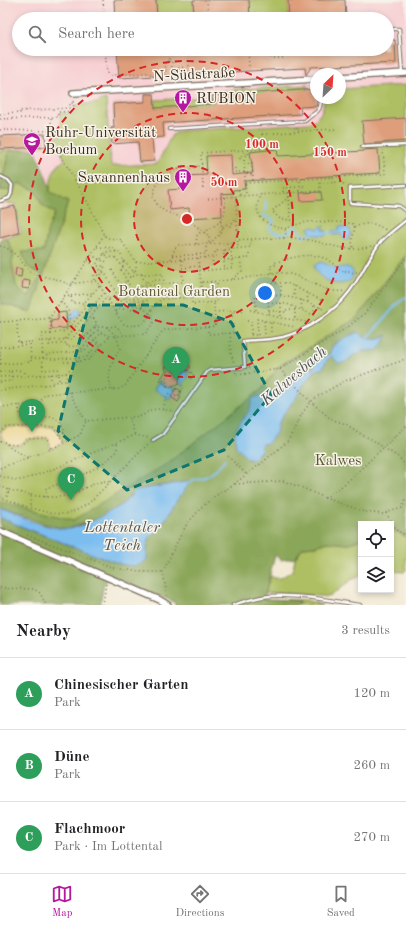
<!DOCTYPE html>
<html lang="en">
<head>
<meta charset="utf-8">
<style>
  :root { --surface:#fff; --page:#f2f2f2; --text:#202124; --muted:#757577; --line:#e0e0e0; --accent:#b5179e }
  body { margin:0; font-family:"Old Standard TT",serif; background:var(--page); color:var(--text) }
  .controls { position:absolute; right:12px; bottom:12px; display:grid; overflow:hidden; border-radius:0px; box-shadow:0 2px 6px #0003 }
  .controls button { width:36px; height:36px; display:grid; place-items:center; padding:0; border:0; border-bottom:1px solid var(--line); background:var(--surface); color:var(--text); font:20px sans-serif }
  .compass { position:absolute; left:310px; top:68px; width:36px; height:36px; border-radius:50%; background:var(--surface); box-shadow:0 2px 6px #0003; rotate:25deg }
  .you { position:absolute; left:265px; top:293px; width:14px; height:14px; margin:-10px; border:3px solid #fff; border-radius:50%; background:#1a73e8; box-shadow:0 0 0 6px #1a73e833 }
  .badge { display:grid; place-items:center; width:26px; height:26px; border-radius:50%; background:var(--accent); color:#fff; font-size:13px; font-weight:700 }
  .pin { position:absolute; translate:-50% -33px; filter:drop-shadow(0 1px 2px #0008) }
  .pin::after { content:''; position:absolute; top:21px; width:14px; height:12px; background:inherit; clip-path:polygon(0 0,100% 0,50% 100%) }
  .list { margin:0; padding:0; list-style:none }
  h2 { display:flex; justify-content:space-between; align-items:center; height:52px; margin:0; padding:0 16px; font-size:17px }
  h2 small { font-size:13px; font-weight:400; color:var(--muted) }
  .list li { display:grid; grid-template-columns:26px 1fr auto; gap:12px; align-items:center; box-sizing:border-box; height:72px; padding:0 16px; border-top:1px solid var(--line) }
  .list b { display:block; font-size:15px; white-space:nowrap }
  .list p { margin:0; font-size:13px; white-space:nowrap; color:var(--muted) }
  .list em { font-size:13px; font-style:normal; color:var(--muted) }
  .icon { flex:none; width:22px; height:22px; fill:none; stroke:currentColor; stroke-width:2; stroke-linecap:round; stroke-linejoin:round }
  .map { position:relative; flex:none; width:406px; height:605px; overflow:hidden }
  .search { position:absolute; background:var(--surface); box-shadow:0 2px 6px #0003; left:12px; right:12px; top:12px; height:44px; display:flex; align-items:center; gap:10px; box-sizing:border-box; padding:0 14px; border-radius:22px; color:var(--muted); font-size:15px }
  .sheet { height:268px; background:var(--surface) }
  nav { display:flex; justify-content:space-around; align-items:center; box-sizing:border-box; height:56px; border-top:1px solid var(--line); background:var(--surface); font-size:11px; color:var(--muted) }
  nav a { display:grid; justify-items:center; gap:2px }
  nav .on { color:var(--accent) }
  .map>svg:first-child { display:block }
  .built { fill:#f7cfd3; fill-rule:evenodd }
  .green { fill:#adbf62; stroke:#747440 }
  .forest { fill:#8aa658; stroke:#62683b; fill-rule:evenodd }
  .sand { fill:#eeda9e; stroke:#94825e }
  .water { fill:#7bbdf0; stroke:#5b7487 }
  .lines { fill:none; stroke-linecap:round; stroke-linejoin:round }
  .stream { stroke:#7bbdf0; stroke-width:2 }
  .building { fill:#de9e7c }
  .lane-casing { stroke:#7b6d5d; stroke-width:4.5 }
  .street-casing { stroke:#7b6d5d; stroke-width:8 }
  .path { stroke:#7b6d5d; stroke-width:1.5; stroke-dasharray:1 3; stroke-linecap:butt }
  .lane { stroke:#fff; stroke-width:2.5 }
  .street { stroke:#fff; stroke-width:5.5 }
  .marked { fill:#0f766e; fill-opacity:0.2; stroke:#0f766e; stroke-width:3; stroke-dasharray:8 5; stroke-linejoin:round }
  .ring { fill:none; stroke:#d62828; stroke-width:2; stroke-dasharray:7 5 }
  .labels { text-anchor:middle; stroke-width:3; stroke-linejoin:round; paint-order:stroke }
  .street-label { font-size:15px; fill:#3b2a1e; stroke:#f7f3e8 }
  .poi-label { font-size:15px; fill:#3b2a1e; stroke:#f7f3e8; text-anchor:start }
  .park-label { font-size:15px; fill:#5d5732; stroke:#f7f3e8 }
  .water-label { font-size:16px; font-style:italic; fill:#4e565d; stroke:#f7f3e8 }
  .centre { fill:#d62828; stroke:#f7f3e8; stroke-width:2 }
  .ring-label { font-size:12px; text-anchor:middle; font-weight:bold; fill:#d62828; stroke:#f7f3e8; stroke-width:3; stroke-linejoin:round; paint-order:stroke }
</style>
</head>
<body>
<div class="map">
<svg width="406" height="605" viewBox="0 0 406 605">
  <rect width="100%" height="100%" fill="#f7f3e8"/>
  <filter id="ink" filterUnits="userSpaceOnUse"><feTurbulence type="fractalNoise" baseFrequency=".025" numOctaves="2"/><feDisplacementMap in="SourceGraphic" scale="8" xChannelSelector="R" yChannelSelector="G"/><feConvolveMatrix kernelMatrix="1 2 1 2 8 2 1 2 1" color-interpolation-filters="sRGB"/></filter>
  <filter id="wash" filterUnits="userSpaceOnUse"><feTurbulence type="fractalNoise" baseFrequency=".012" numOctaves="4" result="noise"/><feDisplacementMap in="SourceGraphic" scale="16" xChannelSelector="R" yChannelSelector="G"/><feGaussianBlur stdDeviation="0.9" result="paint"/><feColorMatrix in="noise" values="0 0 0 0 0 0 0 0 0 0 0 0 0 0 0 0 0 1.4 0 .05"/><feComposite in="paint" operator="in"/></filter>
  <g filter="url(#wash)">
    <rect width="100%" height="100%" fill="#f2e9d3"/>
    <path class="built" d="M0,0H406V85L340,89V74H316V98H324V99L323,108L321,113L314,121L308,123L172,135L157,164L110,166L98,103L76,105V113L55,144L65,160L52,174L50,192L0,303ZM19,19H387V49H19Z"/>
    <path class="green" d="M156,0H193L194,19H157Z
      M249,0H288L289,19H250Z
      M307,85V90L218,96V91Z
      M406,85V255L357,318L279,366L262,389L131,492L74,521L0,502V303L31,312L68,202L50,192C50,178 53,167 65,160L55,140L57,136H61L60,113H76V105L98,103L101,100L106,99L111,166L157,164L172,135L180,131L308,123C320,119 324,110 324,98H340V89Z
      M212,97L213,104L155,108L154,100Z
      M9,150L0,190L15,191L18,183L35,190L42,205L55,213L48,229L44,251L27,266L42,275L28,298L16,286L12,263L14,254L7,238L21,233L15,204L0,203V151Z
      M395,531L406,537V570L404,572L391,571V532Z
      M361,539V576L351,580L329,597L287,593H265L271,576C279,582 286,574 293,570L295,558L303,547L316,546L328,542L347,544Z
      M264,599L306,600L322,605H298L299,602Z"/>
    <path class="forest" d="M35,149L50,188V192L68,202L31,312L0,303V240L7,238L14,254L12,263L16,285L28,297L42,275L27,266L22,252L44,251L48,229L55,213L42,205L35,190L18,183L15,191L0,190L9,150Z
      M406,255V537L395,531L391,532V524H361V539L347,544L328,542L316,546L303,547L295,558L281,560L275,555L264,599L299,601L298,605H175L174,602L112,576L104,584L100,605H0V518L37,533L124,565L134,566L147,559V546L150,537L162,525L177,499L182,494L190,481L145,488L131,494L123,504L96,520L67,529L45,524L0,509V502L74,520L168,463L262,389L279,366L357,318ZM358,332C367,340 376,342 387,335L378,350C368,349 354,351 349,360L332,356L327,360L322,369H318L314,371L313,374L304,384L298,395L285,412L278,423L276,433L262,444L261,446L262,449L258,455L241,421L249,411L253,398C268,395 298,379 309,368L312,369L319,358C329,357 330,354 333,344Z"/>
    <path class="sand" d="M7,427H54L64,443L51,449L48,438L27,439C16,451 6,445 0,433Z"/>
    <path class="water" d="M322,226H324L323,230L327,231L326,235C319,236 310,235 308,228L313,227L318,229Z
      M339,226L350,229L351,236L348,237V240H344L341,234L333,235L331,232L333,230L337,231L339,229Z
      M320,262C326,263 332,268 338,268C342,267 346,266 350,268C352,269 353,271 353,273C355,282 341,285 334,283C329,282 322,278 318,274C316,272 315,269 314,266Z
      M77,308L80,309L81,312L74,319L70,320L69,317Z
      M358,332L362,334L364,337C375,340 378,341 388,335L378,350L362,351L359,354C349,354 350,364 338,363L332,356L327,360L322,369H318L314,371L313,374L304,384L298,395L285,412L278,423L276,433L268,443L262,444L261,446L262,449L252,460L248,459L236,447L235,433L241,421L249,411L253,398C268,395 298,379 309,368L312,369L315,365V361C320,357 325,358 330,354C331,341 348,337 358,332Z
      M172,363L183,366L182,369L187,371L188,377L182,386L180,384V381H177L174,386L171,385Z
      M159,381L170,388L171,387L178,392L177,394L174,392L169,399L154,389Z
      M191,481L182,494L177,500L162,525L150,537L147,546V559L142,564L134,566L124,565L92,554L0,518V509C20,517 43,527 65,529C78,530 110,513 121,505C127,501 131,494 136,490Z"/>
    <g class="lines">
      <path class="stream" d="M266,201V210L263,214L264,216L274,220L270,227V230C280,235 287,235 295,227L298,228L303,237L312,233
        M326,233H331
        M366,340L397,304L406,297
        M189,482C196,478 199,479 205,477C214,474 220,466 225,459"/>
    </g>
    <g id="blocks">
      <path class="building" d="M114,0H156L157,19H115Z
        M193,0H249L250,19H194Z
        M288,0H345L346,19H289Z
        M387,40H395L396,63L311,67L306,75L305,68L119,78L117,49H387Z
        M316,89L317,106L300,107L301,114L163,123L164,137L152,138L154,161L140,162L138,142L112,144L111,128H114L113,104L145,102V94H154L155,108L213,104L212,96Z
        M406,118V141L364,144L362,121Z
        M45,134L46,147L0,149V136Z
        M277,149L278,156L364,151V150L378,149L380,173L244,181L245,189L233,190V193L221,194L222,216L190,218L189,208L170,210L168,190L181,189V176L207,175L206,156L231,155L232,175L253,173L250,152Z
        M321,192L322,200L301,201L300,193Z
        M15,206L19,233L0,238V209Z
        M16,268L22,269L21,277L15,276Z
        M23,280L30,281L29,289L22,288Z
        M66,312L67,328L52,329L51,321L58,320V313Z
        M170,359H181L191,367L188,371L180,366L179,384L168,387L160,380L166,371L165,367L171,360L173,361Z
        M176,388L182,391L179,396L181,397L178,402L171,397Z"/>
    </g>
  </g>
  <g filter="url(#ink)">
    <use href="#blocks" fill-opacity="0" stroke="#7b6d5d" stroke-width="1"/>
    <g class="lines">
      <g class="lane-casing">
        <path id="lane" d="M394,29H399L402,73
          M169,129L305,121C314,111 321,115 321,98
          M362,147L406,145
          M0,176L8,180L12,185L11,194L9,198L0,201
          M406,185L350,188V203L399,206L406,211
          M153,440L163,434L179,412L207,372L210,370L245,367L243,341C256,340 270,340 283,337C308,330 334,312 350,291C361,276 368,259 379,244C386,235 397,228 406,220
          M233,605C245,601 257,597 270,596C298,594 333,601 360,605"/>
      </g>
      <g class="street-casing">
        <path id="street" d="M340,77L406,73
          M73,93L316,79
          M0,531L160,600L168,605"/>
      </g>
      <path class="path" d="M103,0L104,19
        M206,19L208,18L207,0
        M105,49L107,73L110,75L148,73L152,75H166L165,61H169L168,49
        M248,49L249,68
        M264,49V56L271,55V58H284V54
        M142,53L155,52V49
        M106,54H117
        M169,61H172V68L189,67L188,60
        M0,114L20,113L19,111L70,108V103H74
        M51,118L52,141L85,197L104,235L107,238L120,239L136,262L216,257L215,251L251,247V239
        M0,119L58,117V112L74,111L73,98
        M0,130L51,131
        M318,130L338,129
        M262,134L318,130L317,128
        M240,159V156L248,155V150L262,149V132
        M244,160L246,195
        M202,164C198,166 194,168 190,169C186,169 183,168 180,169C165,172 155,182 153,197C161,216 174,212 189,221C196,225 202,231 209,236V244
        M244,164L252,163L253,183
        M235,168V172H245L253,175
        M300,181V186H304V187L300,188V192
        M245,183L385,174L383,150
        M203,188L201,153L244,150V155
        M239,190L240,195
        M283,192V188L297,187V182
        M289,192L290,216L293,224
        M261,194C259,199 256,207 258,212C260,221 277,230 286,228C294,226 301,222 310,222C324,221 340,222 353,224L355,228L352,240L353,249
        M236,197L238,248
        M289,197L272,211L280,219L291,220
        M208,199L225,197
        M223,227L227,224L230,226L236,218
        M354,227C369,222 373,222 386,230
        M204,233C223,219 226,222 225,197L320,191V183L341,182L346,186
        M284,238L286,233L285,229
        M196,244L197,235L202,231
        M210,244L215,238L218,237L223,227L220,223L221,221
        M0,246L7,248L16,255L30,272L37,275L56,279L68,284L97,281L121,321L125,325C154,329 144,310 162,299L209,296L211,282
        M97,247L114,248L116,252H119C123,259 126,263 121,270L131,288L137,290C145,281 152,280 163,280
        M224,250V269
        M104,254L105,252H116
        M91,255L105,262L109,257L116,258L130,277
        M172,256L206,254V244
        M212,257L213,269
        M198,258C199,272 202,283 201,297
        M101,259L104,254L109,257
        M171,259L175,248L179,245L234,243V240C256,239 280,237 302,239C330,242 341,254 372,246
        M88,260L91,263L95,269L103,270
        M182,260V268L199,266
        M224,260L249,258V252
        M124,261L133,271
        M136,262V270L133,271L136,274H163L164,284
        M112,270L125,292L124,294L127,299L138,298L143,286L183,282L182,268
        M199,271L232,268L231,249
        M103,272L106,275L117,294
        M272,273L270,266L275,265L274,263C289,258 308,252 324,258C331,261 336,267 343,271V270L348,272L349,271L353,273L357,272
        M142,274L143,278L146,282
        M232,279L242,271L240,259
        M94,280V275H101L105,266H97V263L99,259
        M127,281L130,277L135,276L136,275
        M202,282C219,282 235,279 251,277C262,275 274,272 285,273C306,276 323,294 344,291
        M121,284L125,282L126,283L128,282
        M294,286V298
        M307,293L308,302
        M281,295V283
        M71,296L93,293
        M64,297L71,296L72,303H84L100,285
        M114,297L119,306H138L143,301H126L120,293
        M118,297L123,305
        M192,298V304L217,302L216,288L218,282
        M109,299L115,296L117,298L118,297L117,295L121,292L124,294
        M301,300L302,310
        M268,302L287,304L316,316
        M281,303V318
        M295,309V321
        M256,310L255,295C286,295 298,297 325,310
        M269,311H277V312H286V310H295
        M116,312L120,309L139,310L152,294L178,292L179,298
        M214,312L251,310L281,318L307,322
        M269,314L267,283H287L321,300L320,308
        M314,315V305
        M50,318L51,334L65,331L69,328V312L61,301
        M17,321L18,343L30,342
        M247,321H251V334
        M264,321L265,335
        M0,322L44,319L50,317L61,301L104,235
        M271,323V335
        M94,327H107L116,336H110
        M107,327L116,326L124,334
        M208,327V334L233,333L232,310
        M69,328L84,310V303
        M230,333L231,354L234,363
        M51,334H42L43,370L58,369L59,374L66,373L67,381L66,387L86,421
        M88,334L101,346L110,336L101,333L94,327
        M251,335H259
        M258,335L257,319L295,327
        M65,339L104,293
        M50,341L49,345L67,343V347L77,346L97,324L92,315
        M77,346L79,361L89,360L101,346
        M0,347L30,345
        M0,351L1,364
        M79,352L97,330
        M31,358L54,359L87,357L98,343
        M43,358L49,354L84,351L101,333
        M64,362L79,361
        M174,363L176,360L180,361
        M0,364L31,362L30,342L72,339L107,297
        M249,367H255L256,373
        M280,369L311,402L331,419L346,424L362,435L371,439L398,457L406,465
        M11,371L25,370V376
        M0,372L11,371L12,381L0,382
        M190,372V380
        M236,372V375L280,369L348,327L365,313L406,258
        M66,373L79,361
        M51,374V382
        M0,377L59,374V381
        M178,383L184,387
        M0,390L52,384L51,382L67,381
        M113,390C104,375 113,362 120,348L116,336L145,334L153,323V316L142,307
        M180,392L171,386L170,388L167,385L166,381L163,379L169,375L166,367L171,362L176,364L179,362H182L188,366L187,370L194,374L190,380
        M18,405L20,414L24,417H53L61,423L65,432L60,435
        M0,407L39,404L45,394L119,389L125,386L162,332L165,330L215,326L214,303
        M163,409L165,401L169,393L177,397L184,387V385
        M129,418L135,435
        M406,426L346,483L325,498L365,512L382,514L402,508L406,498
        M0,433L7,427H54L64,442
        M0,442H5L7,444C16,445 21,446 27,439L48,438L51,449
        M7,444C14,453 20,451 28,458
        M228,456L246,474
        M0,468L51,449L80,435L86,421L142,416L150,410L158,409L174,411
        M0,476L14,480H22L51,470L135,435L149,438
        M235,484L283,481L303,488L325,498L324,500
        M0,486L9,490L6,499
        M9,490L31,495L30,506
        M31,495C43,497 54,498 66,496C78,493 99,478 109,482
        M0,497C16,503 47,515 63,514C73,513 81,508 89,503L150,442
        M46,497V488C72,480 98,471 117,451V442
        M386,513L398,532H402L406,537
        M27,535L114,568L142,572H163
        M0,588L34,589L40,593L46,605
        M167,596L163,572L176,544L187,524L202,507L215,496L234,484L263,462L288,441L303,412L311,402L318,396L345,381L401,361L406,358
        M103,605L106,583"/>
      <use href="#lane" class="lane"/>
      <use href="#street" class="street"/>
    </g>
  </g>
  <path class="marked" d="M89,305H183L231,322L271,395L224,450L127,490L58,431L75,358Z"/>
  <circle cx="187" cy="219" r="53" fill="#d62828" fill-opacity=".12"/>
  <g class="ring">
    <circle cx="187" cy="219" r="53"/>
    <circle cx="187" cy="219" r="106"/>
    <circle cx="187" cy="219" r="158"/>
  </g>
  <defs>
    <g id="building-pin" transform="scale(0.9)"><path d="M0 17L-7.5 6A9.5 9.5 0 1 1 7.5 6Z" fill="#b5179e" stroke="#f7f3e8"/><path d="M-4-6H4V6H1V3H-1V6H-4ZM-2.5-4.3h1.7v1.8h-1.7ZM.8-4.3h1.7v1.8H.8ZM-2.5-1h1.7V.8h-1.7ZM.8-1h1.7V.8H.8Z" fill="#fff"/></g>
    <g id="university-pin" transform="scale(0.9)"><path d="M0 17L-7.5 6A9.5 9.5 0 1 1 7.5 6Z" fill="#b5179e" stroke="#f7f3e8"/><path d="M0-5L7-2L0 1L-7-2ZM-4 1L0 2.5L4 1V4Q0 6-4 4Z" fill="#fff"/></g>
  </defs>
  <g fill-rule="evenodd">
    <use href="#building-pin" x="183" y="98"/>
    <use href="#university-pin" x="32" y="141"/>
    <use href="#building-pin" x="183" y="177"/>
  </g>
  <g class="labels">
    <g class="street-label">
      <text transform="translate(194 74) rotate(-3)" y="5">N-Südstraße</text>
    </g>
    <g class="poi-label">
      <text x="196" y="103">RUBION</text>
      <text x="45" y="137">Ruhr-Universität<tspan x="45" dy="17">Bochum</tspan></text>
      <text x="170" y="182" text-anchor="end">Savannenhaus</text>
    </g>
    <g class="park-label">
      <text x="174" y="296">Botanical Garden</text>
      <text x="338" y="465">Kalwes</text>
    </g>
    <g class="water-label">
      <text transform="translate(293 375) rotate(-41)" y="6">Kalwesbach</text>
      <text x="122" y="532">Lottentaler<tspan x="122" dy="18">Teich</tspan></text>
    </g>
  </g>
  <circle cx="187" cy="219" r="6" class="centre"/>
  <g class="ring-label">
    <text x="262" y="148">100 m</text>
    <text x="330" y="156">150 m</text>
    <text x="224" y="186">50 m</text>
  </g>
</svg>
<div class="controls">
<button><svg class="icon" aria-label="locate" viewBox="0 0 24 24"><circle cx="12" cy="12" r="6"/><path d="M12 2v4M12 18v4M2 12h4M18 12h4"/></svg></button>
<button><svg class="icon" aria-label="layers" viewBox="0 0 24 24"><path d="M12 4l9 5-9 5-9-5zM3 14l9 5 9-5"/></svg></button>
</div>
<svg class="compass" viewBox="-18 -18 36 36"><path d="M0-13l5 13h-10z" fill="#e53935"/><path d="M0 13l5-13h-10z" fill="#757577"/></svg>
<div class="you"></div>
<div class="pin badge" style="left:176px;top:380px;background:#2e9e5b">A</div>
<div class="pin badge" style="left:32px;top:432px;background:#2e9e5b">B</div>
<div class="pin badge" style="left:71px;top:500px;background:#2e9e5b">C</div>
<div class="search"><svg class="icon" aria-label="search" viewBox="0 0 24 24"><circle cx="10" cy="10" r="6"/><path d="M15 15l6 6"/></svg>Search here</div>
</div>
<section class="sheet">
<h2>Nearby<small>3 results</small></h2>
<ul class="list">
<li><span class="badge" style="background:#2e9e5b">A</span><div><b>Chinesischer Garten</b><p>Park</p></div><em>120 m</em></li>
<li><span class="badge" style="background:#2e9e5b">B</span><div><b>Düne</b><p>Park</p></div><em>260 m</em></li>
<li><span class="badge" style="background:#2e9e5b">C</span><div><b>Flachmoor</b><p>Park · Im Lottental</p></div><em>270 m</em></li>
</ul>
</section>
<nav>
<a class="on"><svg class="icon" aria-label="map" viewBox="0 0 24 24"><path d="M3 6l6-2 6 2 6-2v14l-6 2-6-2-6 2zM9 4v14M15 6v14"/></svg>Map</a>
<a><svg class="icon" aria-label="directions" viewBox="0 0 24 24"><path d="M12 3l9 9-9 9-9-9zM9 14v-3h6M13 9l2 2-2 2"/></svg>Directions</a>
<a><svg class="icon" aria-label="saved" viewBox="0 0 24 24"><path d="M7 4h10v16l-5-4-5 4z"/></svg>Saved</a>
</nav>
</body>
</html>
